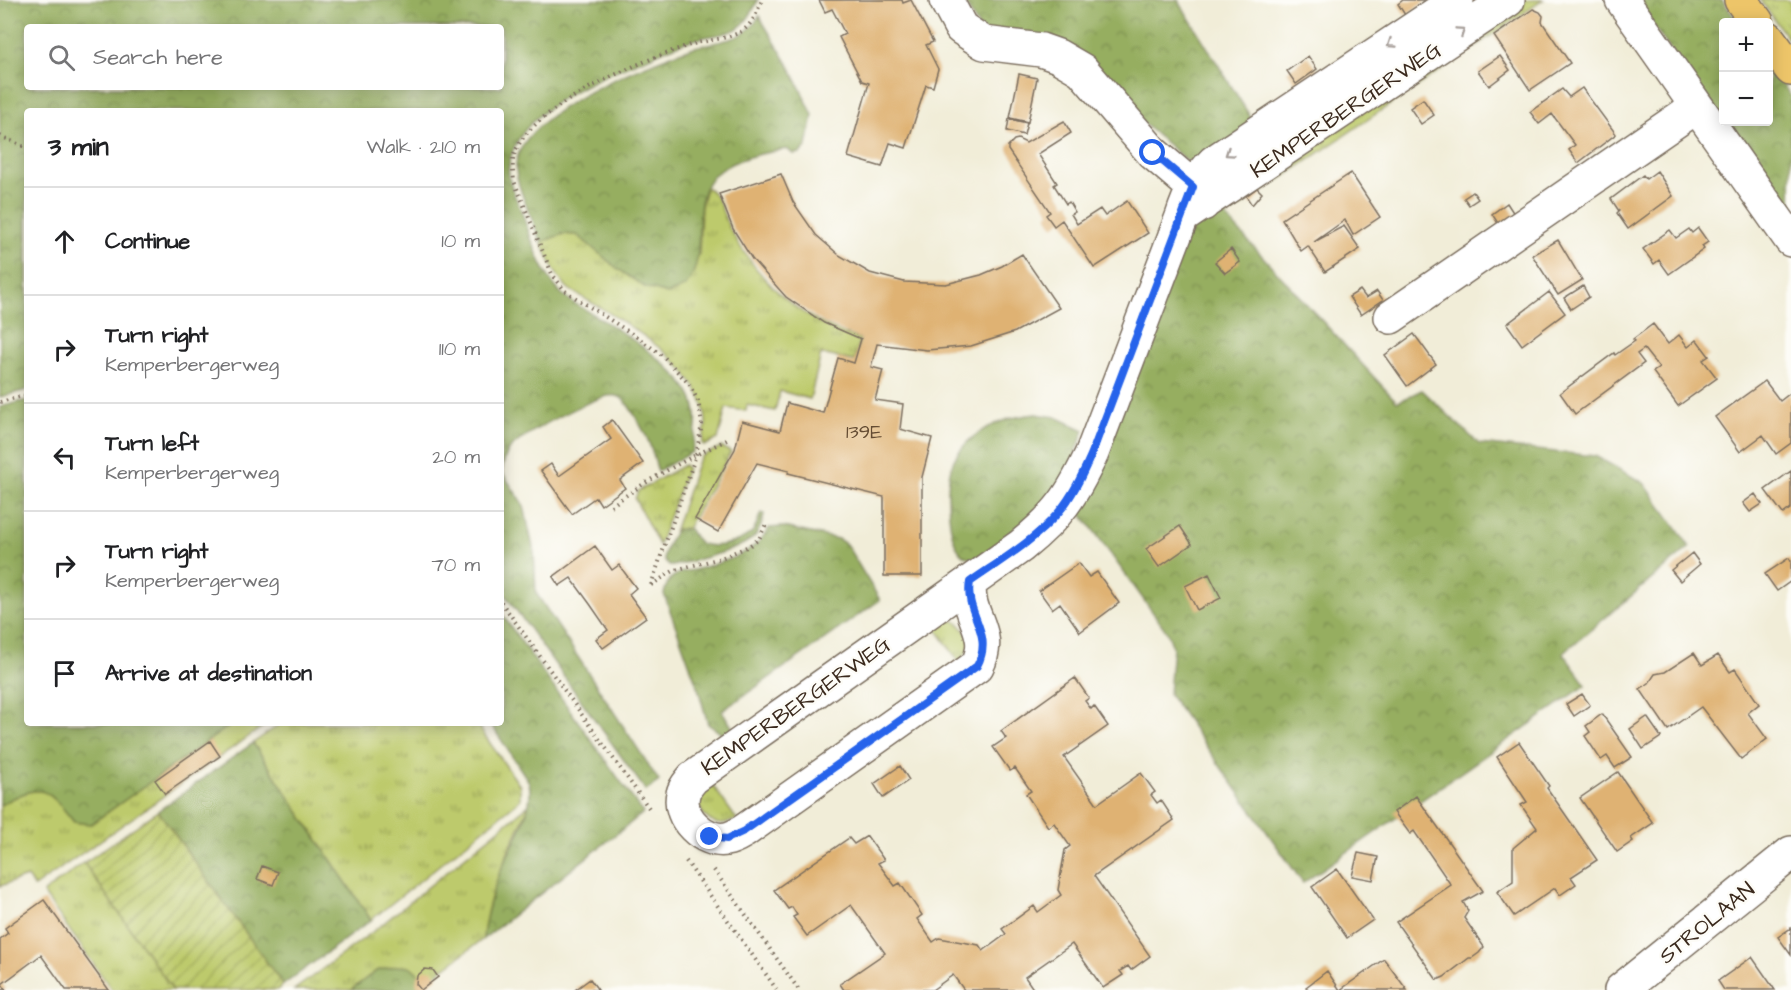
<!DOCTYPE html>
<html lang="en">
<head>
<meta charset="utf-8">
<style>
  :root { --surface:#fff; --page:#f2f2f2; --text:#202124; --muted:#757577; --line:#e0e0e0 }
  body { margin:0; font-family:"Architects Daughter",sans-serif; background:var(--page); color:var(--text) }
  .controls { position:absolute; right:18px; top:18px; display:grid; overflow:hidden; border-radius:6px; box-shadow:0 3px 15px #0003 }
  .controls button { width:54px; height:54px; display:grid; place-items:center; padding:0; border:0; border-bottom:2px solid var(--line); background:var(--surface); color:var(--text); font:30px sans-serif }
  .stop { position:absolute; width:18px; height:18px; margin:-14px; border:4px solid #2563eb; border-radius:50%; background:#fff }
  .stop.end { background:#2563eb; border-color:#fff; box-shadow:0 2px 6px #0008 }
  .list { margin:0; padding:0; list-style:none }
  h2 { display:flex; justify-content:space-between; align-items:center; height:78px; margin:0; padding:0 24px; font-size:26px }
  h2 small { font-size:20px; font-weight:400; color:var(--muted) }
  .list li { display:grid; grid-template-columns:39px 1fr auto; gap:18px; align-items:center; box-sizing:border-box; height:108px; padding:0 24px; border-top:2px solid var(--line) }
  .list b { display:block; font-size:22px; white-space:nowrap }
  .list p { margin:0; font-size:20px; white-space:nowrap; color:var(--muted) }
  .list em { font-size:20px; font-style:normal; color:var(--muted) }
  .icon { flex:none; width:33px; height:33px; fill:none; stroke:currentColor; stroke-width:2; stroke-linecap:round; stroke-linejoin:round }
  .map { position:relative; flex:none; width:1791px; height:990px; overflow:hidden }
  .search { position:absolute; background:var(--surface); box-shadow:0 3px 15px #0003; left:24px; top:24px; width:480px; height:66px; display:flex; align-items:center; gap:15px; box-sizing:border-box; padding:0 21px; border-radius:6px; color:var(--muted); font-size:22px }
  .panel { position:absolute; background:var(--surface); box-shadow:0 3px 15px #0003; left:24px; top:108px; width:480px; height:618px; border-radius:6px }
  .map>svg:first-child { display:block }
  .grass { fill:url(#grass-tufts); stroke:#7c7a45; stroke-width:1.5 }
  .forest { fill:url(#forest-crowns); stroke:#686c3f; stroke-width:1.5; fill-rule:evenodd }
  .garden { fill:url(#garden-furrows); stroke:#7c7a45; stroke-width:1.5 }
  .building { fill:#dfb273 }
  .lines { fill:none; stroke-linecap:round; stroke-linejoin:round }
  .minor-casing { stroke:#7b6e5f; stroke-width:36 }
  .major-casing { stroke:#7b6e5f; stroke-width:36 }
  .path { stroke:#7b6e5f; stroke-width:4; stroke-dasharray:1.5 4.5; stroke-linecap:butt }
  .minor { stroke:#fff; stroke-width:33 }
  .major { stroke:#edc569; stroke-width:33 }
  .oneway { stroke:#a79f9a }
  .route { stroke:#2563eb; stroke-width:8 }
  .labels { text-anchor:middle; stroke-width:5; stroke-linejoin:round; paint-order:stroke }
  .number-label { font-size:20px; fill:#644c33 }
  .street-label { font-size:22px; fill:#3b2a1e; stroke:#fdfcf7 }
</style>
</head>
<body>
<div class="map">
<svg width="1791" height="990" viewBox="0 0 1791 990">
  <defs>
    <pattern id="grass-tufts" width="24" height="20" patternUnits="userSpaceOnUse" patternTransform="scale(1.5)"><rect width="24" height="20" fill="#bdca6c"/><path d="M3 7l-1-3M5 7V3M7 7l1-3M15 17l-1-3M17 17v-4M19 17l1-3" fill="none" stroke="#9ba458"/></pattern>
    <pattern id="forest-crowns" width="20" height="18" patternUnits="userSpaceOnUse" patternTransform="scale(1.5)"><rect width="20" height="18" fill="#96ae60"/><path d="M2 6a3 3 0 1 1 6 0M12 15a3 3 0 1 1 6 0" fill="none" stroke="#7c8e4f"/></pattern>
    <pattern id="garden-furrows" width="10" height="10" patternUnits="userSpaceOnUse" patternTransform="scale(1.5)"><rect width="10" height="10" fill="#bdca6c"/><path d="M-1 1l2-2M0 10L10 0M9 11l2-2" fill="none" stroke="#9ba458"/></pattern>
  </defs>
  <rect width="100%" height="100%" fill="#fdfcf7"/>
  <filter id="ink" filterUnits="userSpaceOnUse"><feTurbulence type="fractalNoise" baseFrequency=".0167" numOctaves="2"/><feDisplacementMap in="SourceGraphic" scale="12" xChannelSelector="R" yChannelSelector="G"/><feConvolveMatrix kernelMatrix="1 2 1 2 8 2 1 2 1" color-interpolation-filters="sRGB"/></filter>
  <filter id="wash" filterUnits="userSpaceOnUse"><feTurbulence type="fractalNoise" baseFrequency=".008" numOctaves="4" result="noise"/><feDisplacementMap in="SourceGraphic" scale="24" xChannelSelector="R" yChannelSelector="G"/><feGaussianBlur stdDeviation="1.35" result="paint"/><feColorMatrix in="noise" values="0 0 0 0 0 0 0 0 0 0 0 0 0 0 0 0 0 1.4 0 .05"/><feComposite in="paint" operator="in"/></filter>
  <g filter="url(#wash)">
    <rect width="100%" height="100%" fill="#f1edd8"/>
    <path class="grass" d="M1523,0H1543L1225,217L1215,205Z
      M1760,0H1788L1791,4V43Z
      M706,187C721,196 722,214 730,229C758,281 802,322 860,339L854,361L821,354L810,399L780,391L775,411L747,405L746,411L726,408L718,439L704,446L702,444C703,437 706,429 706,422C704,370 640,332 601,308C591,302 579,296 569,289C555,277 549,258 541,242L563,234L578,235L618,269L645,287L699,254L701,207Z
      M721,447L731,452L687,529L683,528L674,532L698,461L702,456Z
      M684,465L687,468L659,545L635,499L638,491Z
      M943,619C960,618 964,630 972,643L960,663L932,623Z
      M233,723H268L34,887L27,877L0,886V805C43,782 45,786 74,822L91,824Z
      M282,723H476L520,786V800L371,920L253,743Z
      M709,780L737,820C732,821 724,825 719,824C705,822 694,805 700,791C702,787 707,783 709,780Z
      M530,804C511,847 487,891 483,939L427,981L376,971L351,990H294L375,930Z
      M84,863L173,990H112L43,893Z"/>
    <path class="forest" d="M0,0H758C740,41 726,30 689,41C675,45 660,52 647,58C600,77 517,109 509,165C506,181 517,199 522,213C532,240 541,274 562,294C570,302 583,308 593,314C622,332 683,369 694,403C699,420 695,435 692,452L658,471C655,463 654,456 651,449C649,439 629,402 620,397C616,395 612,395 607,396C585,402 523,433 509,450C505,456 503,464 502,472L524,506L534,552L536,593L659,781L646,791L501,589V111H27V390L0,397ZM27,27H501V87H27Z
      M963,0H1178L1256,126L1199,161H1187L1120,103L980,29Z
      M1635,0H1722L1738,22H1724V122H1768L1769,65L1791,96V220Z
      M759,16L790,67L813,115L807,146L800,153L793,154L787,149C764,153 738,157 718,172C685,196 711,254 687,284C683,289 673,292 667,294L645,287L618,269L577,235L563,234L541,242C534,222 517,189 516,169C513,115 646,64 688,49C714,40 745,44 759,16Z
      M1215,205L1397,402L1422,390L1479,444L1595,456L1644,483L1690,547L1563,653L1586,685L1303,883L1169,694L1173,647L1167,632L1081,513L1079,505L1192,223Z
      M27,400V723H233L91,824L74,822C45,786 43,782 0,805V407Z
      M1036,414L1056,417L1084,430L1070,470L1033,521L976,559C969,558 964,557 960,552C947,535 944,479 954,460C970,430 1004,417 1036,414Z
      M761,513L764,514C763,521 760,530 755,536C741,551 694,560 673,566H670C668,564 664,562 664,558C664,551 673,532 678,529H689C693,534 696,542 702,544C716,549 743,542 753,531C757,526 758,519 761,513Z
      M783,527L838,539L846,544L880,600L722,711L734,730L725,736L708,724L698,688L664,594C665,587 669,578 676,575C680,572 688,571 694,570C722,562 754,556 769,528Z
      M501,613L643,813L483,939C485,915 492,893 501,870C512,843 535,812 529,782L490,723H501Z
      M253,743L371,920L283,985L158,811Z
      M397,966L411,967L427,981L416,990H351L376,971Z"/>
    <path class="garden" d="M158,811L283,985L277,990H173L84,863Z"/>
    <g id="blocks">
      <path class="building" d="M819,0H902L903,3L911,0L933,42L926,45L938,69L933,87L926,85L906,148L890,143L882,167L848,157L869,83L862,81L839,37L845,34L832,9L825,12Z
        M1403,0H1424L1425,2L1405,15L1398,4Z
        M1533,9L1540,12L1543,16L1542,22L1570,63L1530,90L1494,36Z
        M1308,56L1317,69L1296,84L1287,71Z
        M1500,56L1510,70L1489,86L1478,71Z
        M1019,74L1037,78L1028,122L1010,118Z
        M1582,88L1616,134L1578,163L1569,150L1575,145L1552,114L1539,124L1530,112L1562,89L1569,97Z
        M1423,99L1434,115L1421,124L1410,108Z
        M1009,119L1027,123L1024,135L1007,131Z
        M1064,121L1071,133L1038,154L1057,183L1054,185L1066,204L1069,202L1075,212L1071,214L1077,224L1100,209L1105,216L1127,201L1148,233L1094,268L1062,220L1054,226L1046,215L1050,212L1008,150V146L1014,140L1018,139L1026,143Z
        M1657,171L1673,196L1628,229L1617,213L1619,211L1611,199L1643,175L1646,179Z
        M1351,173L1380,217L1353,235L1345,220L1314,242L1344,226L1360,249L1325,272L1308,246L1301,251L1282,219Z
        M781,174L793,202L816,235L839,255L870,273L904,282L946,284L981,275L1002,266L1022,254L1059,308L1015,332L971,346L927,350L877,344L871,367L883,370L875,400L903,404L900,429L932,438L922,477V576H884V497L788,473L789,471L757,463L718,532L695,519L735,449L742,421L780,431L787,403L823,413L838,358L854,363L861,339L824,323L786,297L752,259L733,229L719,194Z
        M1257,188L1262,193L1252,205L1246,196Z
        M1473,192L1478,199L1469,205L1464,198Z
        M1507,203L1516,217L1501,228L1492,214Z
        M1698,228L1708,242L1702,246L1704,249L1669,274L1659,260L1654,264L1643,249L1670,230L1676,238L1689,229L1692,233Z
        M1558,240L1582,280L1558,295L1532,255Z
        M1231,249L1240,262L1225,273L1215,262Z
        M1583,286L1589,297L1571,309L1564,298Z
        M1360,290L1366,298L1377,291L1383,300L1361,315L1349,297Z
        M1549,292L1565,313L1522,345L1507,324Z
        M1653,324L1668,344L1679,335L1688,347L1697,340L1709,356L1703,360L1717,378L1678,406L1653,372L1659,368L1644,349L1637,354L1644,363L1575,414L1560,393L1614,353L1615,355L1635,341L1633,339Z
        M1414,334L1436,364L1407,386L1385,355Z
        M1765,381L1780,401L1789,394L1791,396V443L1776,454L1763,435L1740,452L1715,417Z
        M612,420L643,463L620,480L625,488L601,505L596,497L572,514L541,471L551,464L559,476L611,439L603,427Z
        M1791,471V508L1783,514L1765,490Z
        M1755,494L1762,504L1750,512L1743,503Z
        M1180,526L1192,544L1159,567L1146,549Z
        M595,546L612,570L619,565L636,588L629,594L646,617L603,648L596,639L608,630L590,604L571,578L559,586L553,577Z
        M1692,553L1700,564L1680,581L1671,570Z
        M1789,558L1791,561V581L1777,591L1765,574Z
        M1079,563L1089,577L1097,572L1119,603L1080,632L1060,603L1052,609L1039,591Z
        M1209,574L1221,598L1197,610L1185,586Z
        M1694,653L1702,665L1718,655L1730,672L1735,669L1759,704L1748,713L1767,739L1741,759L1701,707L1668,730L1640,689L1649,683L1655,674L1665,672Z
        M1075,678L1089,698L1085,701L1091,709L1094,706L1108,726L1064,757L1097,804L1141,773L1155,792L1151,795L1157,803L1161,800L1174,820L1094,876L1150,956L1131,970L1128,966L1120,971L1123,975L1103,988L1072,944L1025,977L1034,990H964L953,975L932,990H844L840,984L885,953L851,905L807,936L793,917L797,915L792,907L788,909L774,890L849,838L854,844L867,836L884,860L878,863L895,886L900,883L922,915L917,919L933,942L939,938L979,945L983,951L1006,934L1002,929L1034,906L1038,912L1061,895L1058,890L1065,850L1070,846L1054,823L1048,827L1026,794L1031,791L1015,768L1010,771L993,747L1006,738L1001,731Z
        M1582,694L1590,705L1574,716L1566,704Z
        M1602,714L1632,757L1615,768L1607,756L1601,760L1585,736L1590,732L1586,726Z
        M1647,717L1661,737L1643,749L1630,729Z
        M210,741L220,756L165,794L155,780Z
        M1519,742L1549,786L1547,788L1597,860L1571,877L1576,884L1560,895L1555,888L1514,916L1497,892L1513,881V848L1537,828L1521,805L1527,802L1497,757Z
        M900,766L909,780L883,798L874,784Z
        M1618,772L1653,823L1631,838L1633,841L1617,852L1580,798Z
        M1416,796L1483,891L1463,902L1468,911L1464,918L1484,947L1479,953L1472,958H1469L1444,977L1437,980L1396,922L1451,885L1414,831L1410,834L1394,812Z
        M1358,853L1378,857L1373,880L1352,876Z
        M262,866L278,872L273,885L257,879Z
        M1337,869L1373,920L1347,938L1312,887Z
        M44,900L109,990H66L41,955L2,984L6,990H0V939L8,933L5,928Z
        M1791,928V955L1778,937Z
        M1752,957L1775,990H1724L1718,981Z
        M1384,959L1407,990H1309L1306,987L1327,971L1340,990Z
        M425,969L433,970L438,977L421,990L416,984L417,976Z
        M590,979L598,990H575Z"/>
    </g>
  </g>
  <g filter="url(#ink)">
    <use href="#blocks" fill-opacity="0" stroke="#7b6e5f" stroke-width="1.5"/>
    <g class="lines">
      <g class="minor-casing">
        <path id="minor" d="M946,0L961,28L984,43L1041,50L1058,56L1082,70L1153,153L1193,187L1203,204
          M1622,0L1791,240
          M1182,217C1189,195 1197,179 1214,162L1457,0
          M1391,317L1696,107
          M970,582C964,615 995,632 977,666L744,831C739,834 733,838 726,839C704,843 677,817 683,794C684,788 689,783 693,778L1021,546C1059,515 1072,496 1092,453L1182,217L1508,0
          M1621,990L1791,853"/>
      </g>
      <g class="major-casing">
        <path id="major" d="M1741,0L1757,22
          M1768,38L1791,69"/>
      </g>
      <path class="path" d="M0,136L27,148
        M0,402L27,395
        M611,506C648,479 688,458 729,439
        M651,585L696,455L702,424L698,401L689,384L664,357L640,339L565,291L552,274L514,181C513,170 511,160 516,150C535,105 644,59 690,45C707,39 732,40 746,28C754,21 758,9 762,0
        M651,585L675,570L721,558L749,546L759,539L766,524
        M501,602L651,811
        M686,861L777,990
        M714,870L799,990"/>
      <use href="#minor" class="minor"/>
      <use href="#major" class="major"/>
    </g>
    <defs><path id="oneway-chevron" d="M-2-3.5L2.5 0L-2 3.5" fill="none" stroke-width="1.6" stroke-linecap="round" stroke-linejoin="round" transform="scale(1.5)"/></defs>
    <g class="oneway">
      <use href="#oneway-chevron" transform="translate(1461 31) rotate(-34)"/>
      <use href="#oneway-chevron" transform="translate(1391 44) rotate(146)"/>
      <use href="#oneway-chevron" transform="translate(1229 153) rotate(146)"/>
    </g>
  </g>
  <g class="lines" filter="url(#ink)">
    <path class="route" d="M710,837L727,839L744,831L977,666C995,632 964,615 970,582C1000,561 1034,541 1058,513C1073,496 1083,473 1092,453L1193,187L1153,153"/>
  </g>
  <g class="labels">
    <g class="number-label">
      <text x="864" y="438">139E</text>
    </g>
    <g class="street-label">
      <text transform="translate(1345 109) rotate(-34)" y="8">KEMPERBERGERWEG</text>
      <text transform="translate(795 705) rotate(-35)" y="8">KEMPERBERGERWEG</text>
      <text transform="translate(1706 922) rotate(-39)" y="8">STROLAAN</text>
    </g>
  </g>
</svg>
<div class="controls">
<button>+</button>
<button>−</button>
</div>
<div class="stop" style="left:1153px;top:153px"></div>
<div class="stop end" style="left:710px;top:837px"></div>
<div class="search"><svg class="icon" aria-label="search" viewBox="0 0 24 24"><circle cx="10" cy="10" r="6"/><path d="M15 15l6 6"/></svg>Search here</div>
<section class="panel">
<h2>3 min<small>Walk · 210 m</small></h2>
<ul class="list">
<li><svg class="icon" aria-label="ahead" viewBox="0 0 24 24"><path d="M12 20V5M6 11l6-6 6 6"/></svg><div><b>Continue</b></div><em>10 m</em></li>
<li><svg class="icon" aria-label="right" viewBox="0 0 24 24"><path d="M7 20v-9h11M14 6l5 5-5 5"/></svg><div><b>Turn right</b><p>Kemperbergerweg</p></div><em>110 m</em></li>
<li><svg class="icon" aria-label="left" viewBox="0 0 24 24"><path d="M17 20v-9H6M10 6l-5 5 5 5"/></svg><div><b>Turn left</b><p>Kemperbergerweg</p></div><em>20 m</em></li>
<li><svg class="icon" aria-label="right" viewBox="0 0 24 24"><path d="M7 20v-9h11M14 6l5 5-5 5"/></svg><div><b>Turn right</b><p>Kemperbergerweg</p></div><em>70 m</em></li>
<li><svg class="icon" aria-label="arrive" viewBox="0 0 24 24"><path d="M6 21V4h12l-3 4 3 4H6"/></svg><div><b>Arrive at destination</b></div></li>
</ul>
</section>
</div>
</body>
</html>
